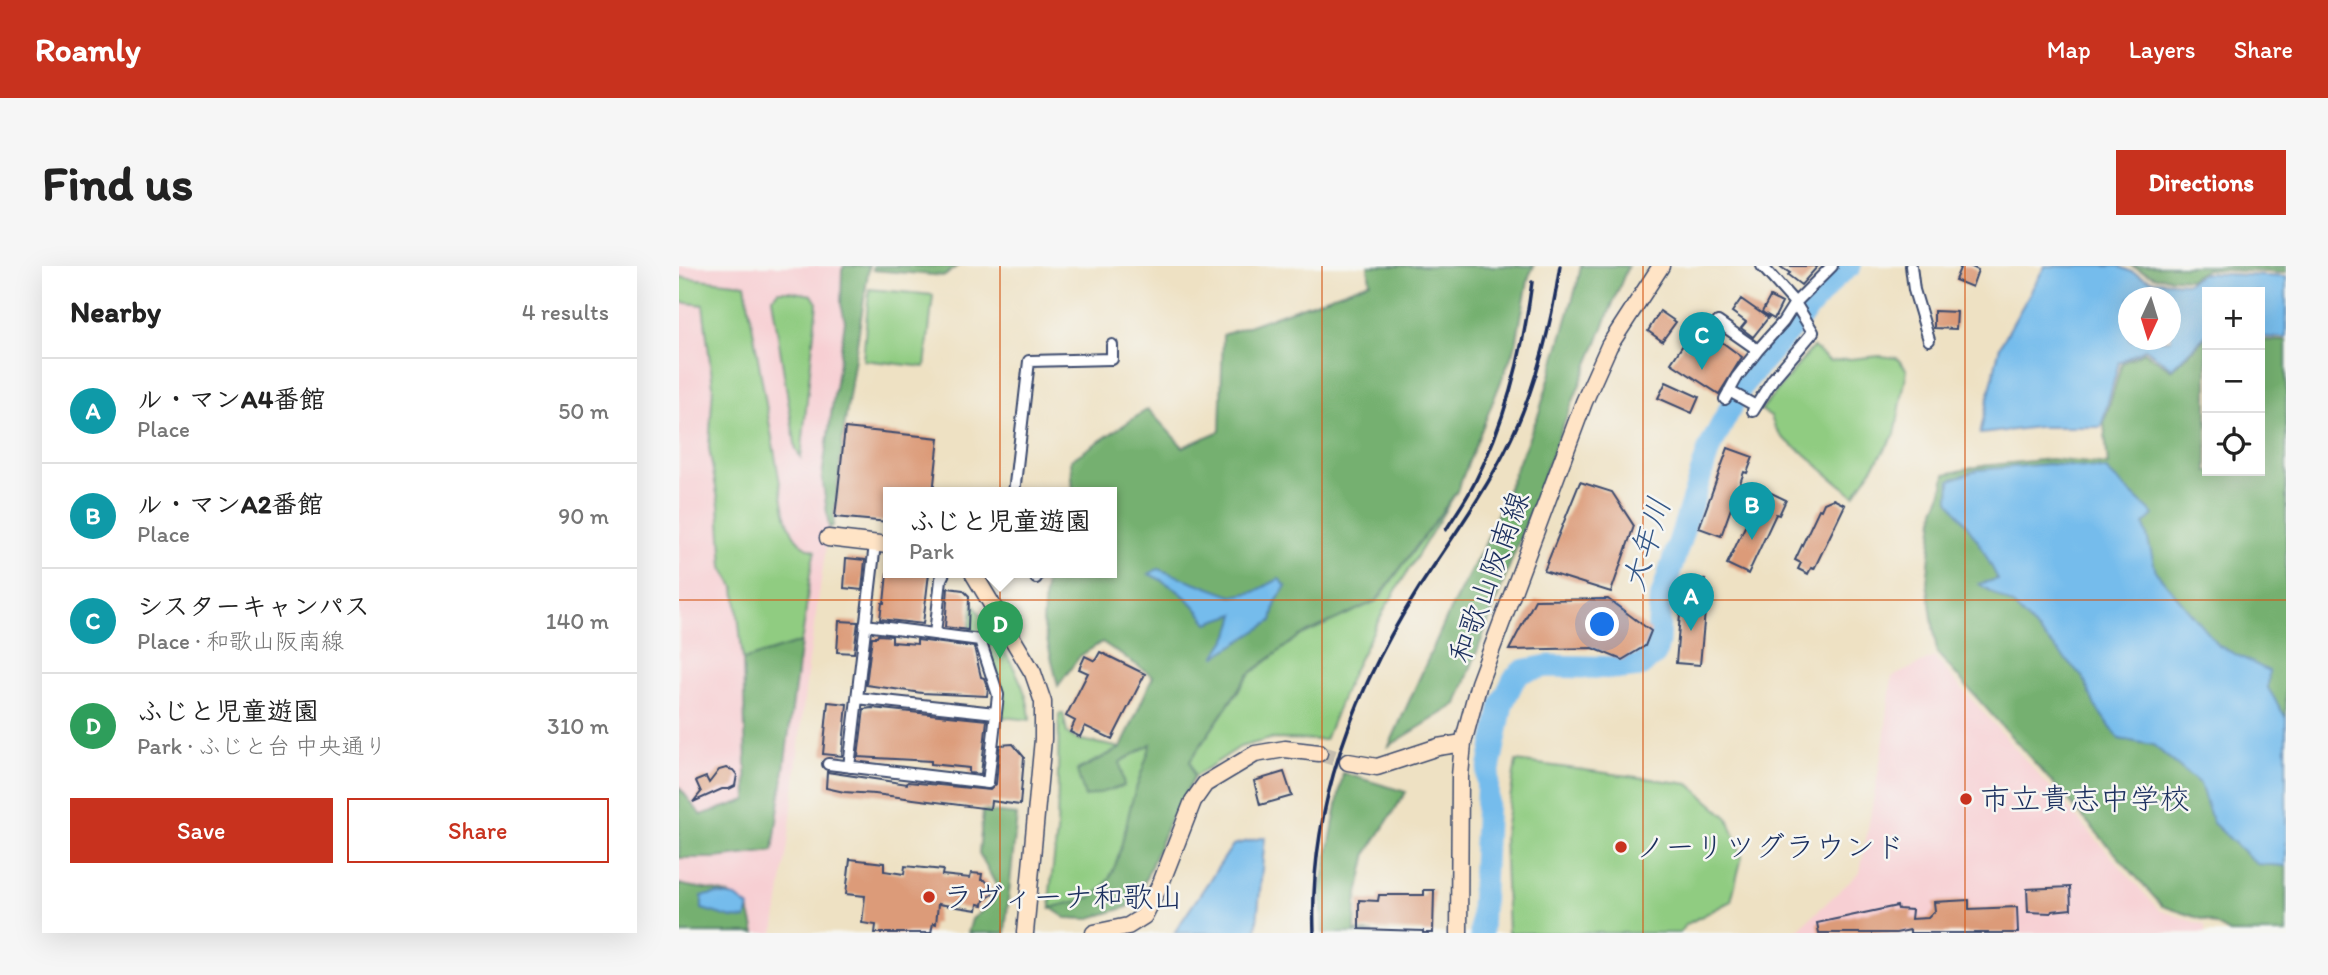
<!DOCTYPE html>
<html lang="en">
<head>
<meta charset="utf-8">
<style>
  :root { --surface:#fff; --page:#f6f6f6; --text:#222; --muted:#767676; --line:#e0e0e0; --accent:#c8321e }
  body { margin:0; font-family:Itim,"Klee One",sans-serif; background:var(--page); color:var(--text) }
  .controls { position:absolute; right:21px; top:21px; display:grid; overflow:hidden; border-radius:0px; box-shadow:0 7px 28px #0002 }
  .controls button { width:63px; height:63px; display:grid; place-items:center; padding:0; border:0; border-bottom:2px solid var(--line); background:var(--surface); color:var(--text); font:35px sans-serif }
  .compass { position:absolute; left:1439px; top:21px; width:63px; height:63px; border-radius:50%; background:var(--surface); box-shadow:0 7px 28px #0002; rotate:184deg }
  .you { position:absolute; left:924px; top:359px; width:24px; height:24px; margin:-18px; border:5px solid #fff; border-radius:50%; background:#1a73e8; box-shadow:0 0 0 10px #1a73e833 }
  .badge { display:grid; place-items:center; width:46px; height:46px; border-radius:50%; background:var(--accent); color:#fff; font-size:23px; font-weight:700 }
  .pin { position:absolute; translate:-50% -58px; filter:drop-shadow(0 2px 4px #0008) }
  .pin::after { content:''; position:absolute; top:37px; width:24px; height:21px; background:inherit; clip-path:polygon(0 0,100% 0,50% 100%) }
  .popup { position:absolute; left:204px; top:221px; width:234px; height:91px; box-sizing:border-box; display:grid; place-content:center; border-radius:0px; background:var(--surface); filter:drop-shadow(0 2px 5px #0005); font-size:23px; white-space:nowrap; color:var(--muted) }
  .popup b { font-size:26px; color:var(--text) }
  .popup::after { content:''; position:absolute; left:50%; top:100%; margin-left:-14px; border:14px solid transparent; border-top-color:var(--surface) }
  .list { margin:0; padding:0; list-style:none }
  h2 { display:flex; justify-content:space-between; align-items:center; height:91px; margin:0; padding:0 28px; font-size:30px }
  h2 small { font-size:23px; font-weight:400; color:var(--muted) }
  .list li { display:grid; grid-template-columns:46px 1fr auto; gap:21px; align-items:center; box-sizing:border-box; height:105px; padding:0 28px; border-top:2px solid var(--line) }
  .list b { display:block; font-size:26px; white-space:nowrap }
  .list p { margin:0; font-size:23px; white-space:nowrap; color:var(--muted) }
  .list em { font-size:23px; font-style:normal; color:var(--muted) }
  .actions { display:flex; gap:14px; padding:21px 28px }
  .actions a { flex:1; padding:16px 0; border:2px solid var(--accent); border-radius:0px; text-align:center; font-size:24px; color:var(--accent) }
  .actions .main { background:var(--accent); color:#fff }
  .icon { flex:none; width:38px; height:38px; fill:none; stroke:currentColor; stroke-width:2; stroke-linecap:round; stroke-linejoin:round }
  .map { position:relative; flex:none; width:1607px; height:667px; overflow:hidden; border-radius:0px }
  header { display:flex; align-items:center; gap:42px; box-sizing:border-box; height:98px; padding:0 35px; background:var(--accent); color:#fff }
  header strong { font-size:33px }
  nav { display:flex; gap:38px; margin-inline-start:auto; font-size:24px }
  .intro { display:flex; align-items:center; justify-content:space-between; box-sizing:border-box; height:168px; padding:0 42px }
  h1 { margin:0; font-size:49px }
  .button { padding:18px 32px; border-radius:0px; background:var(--accent); color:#fff; font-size:24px; font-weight:700 }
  main { display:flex; gap:42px; padding:0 42px }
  aside { flex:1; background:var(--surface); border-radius:0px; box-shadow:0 7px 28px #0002 }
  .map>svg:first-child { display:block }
  .built { fill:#f7cfd3 }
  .green { fill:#90cc81; stroke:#567e70; stroke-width:2 }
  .forest { fill:#74b06f; stroke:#487066; stroke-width:2 }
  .water { fill:#74bcec; stroke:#4876a5; stroke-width:2; fill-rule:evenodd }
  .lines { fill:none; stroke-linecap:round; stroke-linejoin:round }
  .river { stroke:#74bcec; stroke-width:23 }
  .building { fill:#dc9b79 }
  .secondary-tunnel { stroke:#c4bdaf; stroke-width:16; stroke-dasharray:16 8; stroke-linecap:butt }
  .street-casing { stroke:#3b4a6d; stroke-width:14 }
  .secondary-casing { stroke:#3b4a6d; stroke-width:19 }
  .street { stroke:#fff; stroke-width:10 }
  .secondary { stroke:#ffe4c6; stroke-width:16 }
  .rail { stroke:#1b2f5e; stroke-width:3.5 }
  .grid { fill:none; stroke:#d45514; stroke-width:2; stroke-opacity:0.55 }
  .poi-dot { fill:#c8321e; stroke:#f6f6f2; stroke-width:2.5 }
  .labels { text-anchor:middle; stroke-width:5; stroke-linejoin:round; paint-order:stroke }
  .street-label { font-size:30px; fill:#1b2f5e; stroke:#f6f6f2 }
  .poi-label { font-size:30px; fill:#1b2f5e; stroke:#f6f6f2; text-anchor:start }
  .water-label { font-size:32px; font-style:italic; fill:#365989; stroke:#f6f6f2 }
</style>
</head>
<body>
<header>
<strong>Roamly</strong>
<nav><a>Map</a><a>Layers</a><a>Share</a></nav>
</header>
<div class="intro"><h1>Find us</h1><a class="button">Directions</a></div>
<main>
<aside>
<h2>Nearby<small>4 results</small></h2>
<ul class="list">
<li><span class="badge" style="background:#0f9aa8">A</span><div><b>ル・マンA4番館</b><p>Place</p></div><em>50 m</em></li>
<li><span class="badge" style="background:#0f9aa8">B</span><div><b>ル・マンA2番館</b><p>Place</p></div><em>90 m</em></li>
<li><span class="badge" style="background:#0f9aa8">C</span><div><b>シスターキャンパス</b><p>Place · 和歌山阪南線</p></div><em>140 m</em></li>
<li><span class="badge" style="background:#2e9e5b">D</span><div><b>ふじと児童遊園</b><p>Park · ふじと台 中央通り</p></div><em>310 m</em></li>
</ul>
<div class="actions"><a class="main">Save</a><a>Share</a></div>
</aside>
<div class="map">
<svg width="1607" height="667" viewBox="0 0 1607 667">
  <rect width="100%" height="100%" fill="#f6f6f2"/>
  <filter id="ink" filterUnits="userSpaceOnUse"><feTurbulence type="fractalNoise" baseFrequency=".0143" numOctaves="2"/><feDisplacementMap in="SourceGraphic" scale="14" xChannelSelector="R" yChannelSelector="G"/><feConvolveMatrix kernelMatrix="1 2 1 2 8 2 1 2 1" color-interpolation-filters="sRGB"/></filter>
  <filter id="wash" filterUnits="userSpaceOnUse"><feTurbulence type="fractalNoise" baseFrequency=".00686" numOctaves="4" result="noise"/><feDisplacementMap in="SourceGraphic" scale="28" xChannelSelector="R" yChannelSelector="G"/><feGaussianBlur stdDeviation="1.57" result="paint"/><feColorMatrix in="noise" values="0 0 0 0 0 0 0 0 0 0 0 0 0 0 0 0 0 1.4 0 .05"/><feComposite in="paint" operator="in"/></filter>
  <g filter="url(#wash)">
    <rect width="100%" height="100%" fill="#eee1c3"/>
    <path class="built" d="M0,0H185L175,94L128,408L109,578L95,667H0Z
      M1255,391L1480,644L1526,659V667H1115L1181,606L1205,475L1213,411Z"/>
    <path class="green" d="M0,11L66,18L106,246C112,266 116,278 136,285C127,317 129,345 122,376L64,394L56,322L44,302L40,239L30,182L34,120L24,39L0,36Z
      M190,23L254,29L246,101L184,94Z
      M99,25H109L133,29L138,37L122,192L117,184L93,32Z
      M1134,81L1151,95L1201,90L1218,92L1228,104L1216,168L1175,229C1160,218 1146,207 1132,193C1115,176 1099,178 1092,150L1082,144Z
      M778,225L705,344L673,407L646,474L591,473L561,481L515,511L511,495L570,409L620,370L698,335Z
      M294,337C315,372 350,413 351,454L323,451L325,430L305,368L290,366Z
      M384,447L388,467L397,473L442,482L398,504L441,496L473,477C466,497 458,518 453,538C445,564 439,617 414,630C405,635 384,638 372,642L371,626L378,566L380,448Z
      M837,495L1010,518L1049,552L1063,591L1052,635L1006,659L1000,667H829L825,571Z"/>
    <path class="forest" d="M165,0H190L165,163L154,260L150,262L143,210L166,55L162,38L163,4Z
      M194,0H278L266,10L194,4Z
      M689,0H855L850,10L837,78L778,225L697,335L620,370L569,409L511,495L515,511L490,556L463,622L449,641L408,653L387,652L372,642C384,637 405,636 414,630C440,614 445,563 453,535C459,516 466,497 472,478L441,496L445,520L406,531L398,505L442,482L474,410L423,376L401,390L379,420L364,357L367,307H433V227H394L392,194L469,143L504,181L541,165L544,69L691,16Z
      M902,0H949L881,167L778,438L710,480L771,344L806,278L860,147L899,15Z
      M1452,0H1607V7L1527,3L1511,13L1477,11Z
      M1528,70V205H1581V74L1607,75V667H1551L1529,655L1483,640L1258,387L1248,316L1256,243L1262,230L1266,208L1302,200L1372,193L1429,199L1425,157L1443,97L1465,86L1493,104Z
      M122,376L94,585L37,592H0V521L22,549L68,534L64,394Z
      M664,507L727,526L688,587L677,637L676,665L695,667H644L642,624Z
      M304,545L338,549L326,667H289L293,653L313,637L317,619L300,587Z
      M0,618C22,624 58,623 70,645C73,651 74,660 76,667H0Z"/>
    <path class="water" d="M1366,0H1439L1474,15L1508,17L1525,7L1607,11V72L1581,71V26H1528V68L1493,102L1466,83L1440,96L1422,161H1359L1301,168L1321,80ZM1450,32H1492V74H1450Z
      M1370,198L1427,204L1475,249L1465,258L1477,306L1540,380L1590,405L1589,422L1607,452V600L1578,598L1534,557L1521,518L1474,479L1440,473L1416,440L1404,411L1335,340L1300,318L1319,313L1301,278L1270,234L1271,214L1299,204Z
      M479,303L553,330L575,326L600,313L607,320L597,336L593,355L536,391L550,369L556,348L529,357C513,334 496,320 470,308Z
      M586,571L577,667H495L554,579Z
      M38,628L57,631L70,641L67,653L53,652L23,643V630Z"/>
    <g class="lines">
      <path class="river" d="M802,667L809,509L823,438L835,413L843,405L869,400L943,402L961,400L976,388L979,376L981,336L1030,183L1064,118L1157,10L1171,0"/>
    </g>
    <g id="blocks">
      <path class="building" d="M1100,0H1139L1122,19L1109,9L1111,7Z
        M1282,0H1291L1299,4L1293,21L1276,14Z
        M1091,31L1103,37L1095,53L1083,46Z
        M1062,33L1089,52L1074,71L1062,62L1067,56L1053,46Z
        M981,45L997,56L983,75L969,65Z
        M1255,45L1278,46L1277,63L1255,62Z
        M1024,62L1063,91L1040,128L992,97L1004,79L1009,83Z
        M987,116L1020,131L1013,147L979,132Z
        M166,162L260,172L254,227H209V256L156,251Z
        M1049,182L1074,191L1068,207L1065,206L1042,270L1020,262Z
        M901,216L933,226L955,260L932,326L865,305Z
        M1084,223L1107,234L1100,249L1097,248L1069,308L1048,298Z
        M1154,233L1166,239L1135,303L1132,302L1129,308L1119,303L1122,297L1116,294L1140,243L1142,244L1145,237Z
        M167,292L186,294L183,324L165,322Z
        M208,307H250L244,358L201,353L203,337H205Z
        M1004,312L1026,314L1023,323L1028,324L1021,399L997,397Z
        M269,322L284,324L290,330L289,364L266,361Z
        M929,333L972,365L966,380L943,394L914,382L830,384L856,334Z
        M160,355L179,356L175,387L158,386Z
        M199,369L213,370V376L238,378V374L295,381L302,411L305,412L309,423L308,430L243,427L187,419L193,371H198Z
        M421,386L466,408L433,473L406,460L401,471L391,466L396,455L387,450L409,407L400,403L406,390L416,395Z
        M149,436L168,438L163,490L144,488Z
        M193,442L308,454L302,508L290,507V502L252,498V495L179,491L185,443Z
        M334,478L345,491L341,539L312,535L311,543L196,528L165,526L147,522L148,506L228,518L229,516L311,524L317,518L321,479Z
        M47,502L54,504L58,509L56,520L50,523H43L14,536L22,526L17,515L27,511L30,517L40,504Z
        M605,506L613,530L581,539L575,515Z
        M171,593L205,597V605L225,608L226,600L264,604L263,609L291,612L292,607L303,608L302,614H306L314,624L313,629L305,634L304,639L299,638L298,644L259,638L257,658L254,657L252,667H196L197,659L183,657L186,630L167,628Z
        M1391,621L1392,643L1373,645L1372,647L1349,646L1348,623Z
        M745,624H755L754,667H744V665L680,663V634L699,635L700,629H745Z
        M1290,634V643L1338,641L1339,667H1231V664L1217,667H1140L1138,657L1218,640L1219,643L1233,644L1232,653L1249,652L1256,645L1255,636Z"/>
    </g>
  </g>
  <g filter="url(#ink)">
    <use href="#blocks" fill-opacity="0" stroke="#3b4a6d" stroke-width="2"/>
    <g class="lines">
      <path class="secondary-tunnel" d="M640,487L669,496"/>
      <g class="street-casing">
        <path id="street" d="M1232,0L1235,24L1250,74
          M1039,56L1079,84
          M1050,125L1077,140
          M1046,133L1058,111L1079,84L1104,56L1116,37L1153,0
          M1074,145L1094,113L1134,66L1116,37L1083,0
          M335,227L350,95L433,93V79
          M355,307L357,312
          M256,368L262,313L265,307
          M178,432L316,447
          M149,498L309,517L319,429L301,374L186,359
          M170,501L196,278"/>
      </g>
      <g class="secondary-casing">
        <path id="secondary" d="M149,272L209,279
          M294,307L354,407L364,436V473L346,667
          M669,496L698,501L759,481L784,477
          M415,667L449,660L465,650L482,617L514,535L526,518L576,488L606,483L640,487
          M780,667L781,510L784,477L800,417L905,136L930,80L982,0"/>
      </g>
      <use href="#street" class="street"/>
      <use href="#secondary" class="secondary"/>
      <path class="rail" d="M767,264C776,249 787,234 795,218C827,155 844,86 853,16
        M635,667C630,543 674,426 740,322C772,273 807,226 832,173C858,118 872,60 881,0"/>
    </g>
  </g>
  <path class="grid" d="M321,0V667M643,0V667M964,0V667M1286,0V667M0,334H1607"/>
  <g class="poi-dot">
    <circle cx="1287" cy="533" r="7"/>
    <circle cx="942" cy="581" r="7"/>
    <circle cx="250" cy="631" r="7"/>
  </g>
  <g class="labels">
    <g class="street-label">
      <text transform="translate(810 311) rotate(-70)" y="10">和歌山阪南線</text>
    </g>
    <g class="poi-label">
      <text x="1301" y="543">市立貴志中学校</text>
      <text x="956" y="591">ノーリツグラウンド</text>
      <text x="264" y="641">ラヴィーナ和歌山</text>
    </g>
    <g class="water-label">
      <text transform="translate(967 278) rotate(-73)" y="11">大年川</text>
    </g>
  </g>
</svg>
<div class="controls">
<button>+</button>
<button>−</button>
<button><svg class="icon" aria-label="locate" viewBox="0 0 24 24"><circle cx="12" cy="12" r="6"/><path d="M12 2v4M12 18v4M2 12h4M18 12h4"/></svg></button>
</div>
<svg class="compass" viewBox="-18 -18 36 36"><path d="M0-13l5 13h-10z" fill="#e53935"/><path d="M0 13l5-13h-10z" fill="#767676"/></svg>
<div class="you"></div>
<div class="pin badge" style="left:1012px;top:365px;background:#0f9aa8">A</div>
<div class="pin badge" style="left:1073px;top:274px;background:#0f9aa8">B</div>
<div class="pin badge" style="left:1023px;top:104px;background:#0f9aa8">C</div>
<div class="pin badge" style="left:321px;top:393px;background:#2e9e5b">D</div>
<div class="popup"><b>ふじと児童遊園</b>Park</div>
</div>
</main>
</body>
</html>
